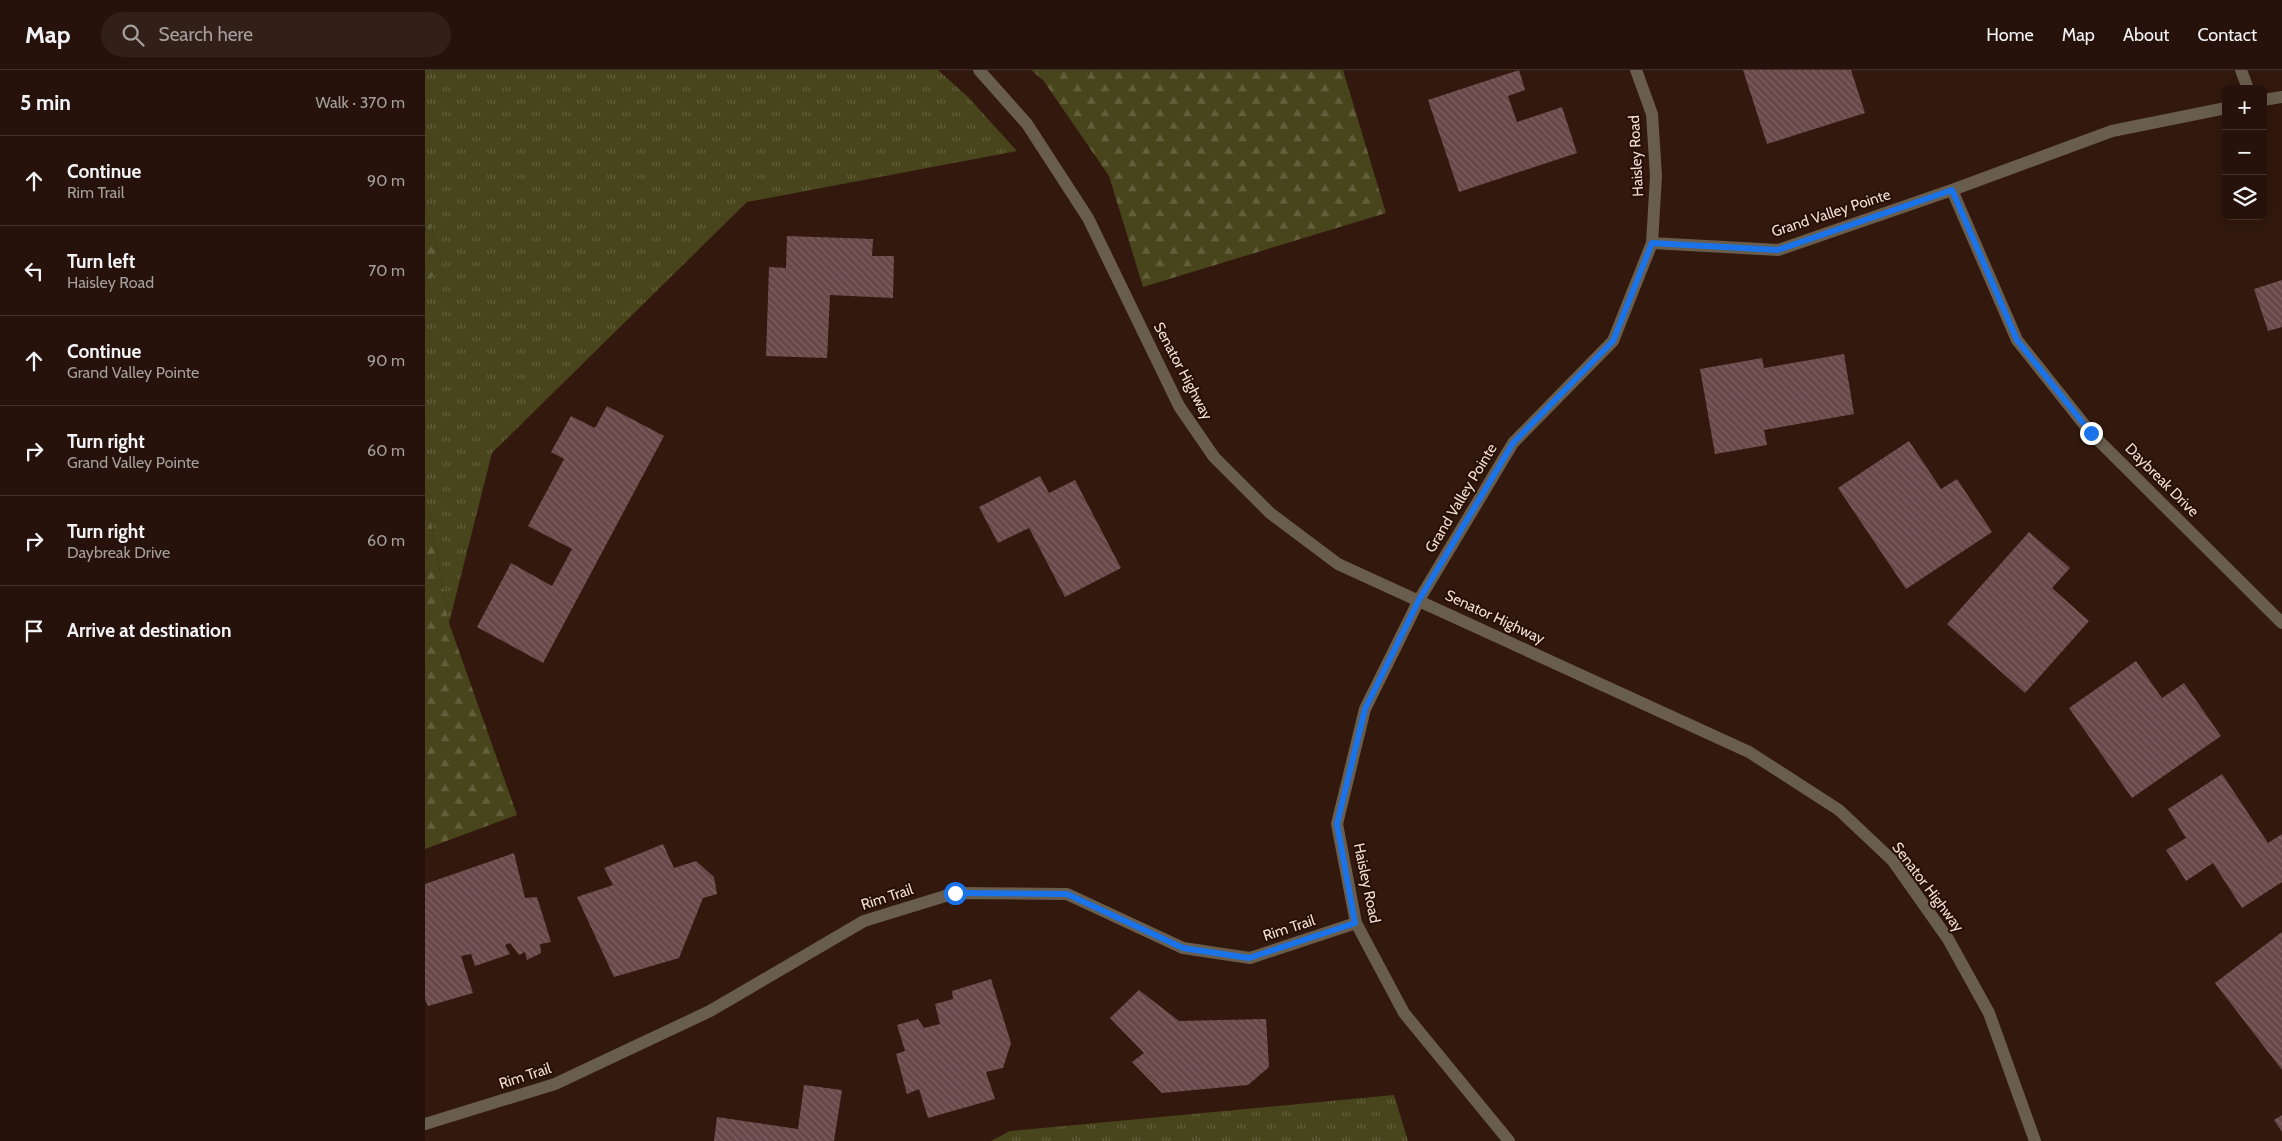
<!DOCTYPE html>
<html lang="en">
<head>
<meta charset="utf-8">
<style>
  :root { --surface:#26120a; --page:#322018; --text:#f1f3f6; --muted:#a49e9c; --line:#42322b }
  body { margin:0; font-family:Cabin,sans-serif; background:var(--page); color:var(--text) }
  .controls { position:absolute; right:15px; top:15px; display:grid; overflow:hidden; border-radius:8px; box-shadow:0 5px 20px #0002 }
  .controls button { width:45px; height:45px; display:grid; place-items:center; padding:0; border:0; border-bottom:1px solid var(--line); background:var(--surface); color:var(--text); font:25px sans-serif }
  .stop { position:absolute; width:15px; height:15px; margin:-11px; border:4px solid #1a73e8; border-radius:50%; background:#fff }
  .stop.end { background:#1a73e8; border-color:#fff; box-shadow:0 1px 5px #0008 }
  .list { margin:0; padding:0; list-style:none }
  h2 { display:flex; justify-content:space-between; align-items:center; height:65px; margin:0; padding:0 20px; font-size:21px }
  h2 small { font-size:16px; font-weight:400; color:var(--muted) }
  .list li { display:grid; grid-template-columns:32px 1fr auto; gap:15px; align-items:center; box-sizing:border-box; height:90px; padding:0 20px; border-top:1px solid var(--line) }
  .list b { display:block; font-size:19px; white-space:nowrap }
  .list p { margin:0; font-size:16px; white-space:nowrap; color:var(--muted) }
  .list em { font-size:16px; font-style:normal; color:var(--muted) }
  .icon { flex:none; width:28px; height:28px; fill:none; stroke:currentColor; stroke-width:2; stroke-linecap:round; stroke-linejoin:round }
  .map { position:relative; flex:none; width:1857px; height:1071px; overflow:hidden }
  header { display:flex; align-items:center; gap:30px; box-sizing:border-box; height:70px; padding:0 25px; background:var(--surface); border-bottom:1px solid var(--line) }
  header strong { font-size:24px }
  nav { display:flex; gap:28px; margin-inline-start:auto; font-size:18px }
  .search { width:350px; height:45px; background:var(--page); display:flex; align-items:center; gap:12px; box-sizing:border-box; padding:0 18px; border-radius:28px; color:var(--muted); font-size:19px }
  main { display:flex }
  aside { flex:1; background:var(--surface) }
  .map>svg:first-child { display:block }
  .grass { fill:url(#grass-tufts) }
  .forest { fill:url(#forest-firs) }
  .building { fill:url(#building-back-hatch) }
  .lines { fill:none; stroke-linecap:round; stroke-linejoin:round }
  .minor { stroke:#695d4d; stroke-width:12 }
  .tertiary { stroke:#695d4d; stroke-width:12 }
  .route { stroke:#1a73e8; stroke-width:6 }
  .labels { text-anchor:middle; stroke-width:4; stroke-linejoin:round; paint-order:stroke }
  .street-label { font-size:15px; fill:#f0ddd6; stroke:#270f05 }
</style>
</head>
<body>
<header>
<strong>Map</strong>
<div class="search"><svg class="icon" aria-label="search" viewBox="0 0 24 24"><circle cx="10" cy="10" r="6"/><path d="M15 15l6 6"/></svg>Search here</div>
<nav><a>Home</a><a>Map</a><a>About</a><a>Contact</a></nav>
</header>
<main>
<aside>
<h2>5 min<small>Walk · 370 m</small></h2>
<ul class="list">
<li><svg class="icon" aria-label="ahead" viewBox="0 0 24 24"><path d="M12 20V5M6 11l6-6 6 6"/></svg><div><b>Continue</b><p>Rim Trail</p></div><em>90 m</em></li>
<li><svg class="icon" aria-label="left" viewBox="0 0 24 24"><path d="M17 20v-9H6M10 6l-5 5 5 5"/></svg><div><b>Turn left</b><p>Haisley Road</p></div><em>70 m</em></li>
<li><svg class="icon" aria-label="ahead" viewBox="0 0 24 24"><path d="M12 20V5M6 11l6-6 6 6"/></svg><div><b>Continue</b><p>Grand Valley Pointe</p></div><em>90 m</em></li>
<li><svg class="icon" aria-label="right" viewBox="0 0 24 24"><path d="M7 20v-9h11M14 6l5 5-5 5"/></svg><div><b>Turn right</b><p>Grand Valley Pointe</p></div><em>60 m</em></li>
<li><svg class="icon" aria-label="right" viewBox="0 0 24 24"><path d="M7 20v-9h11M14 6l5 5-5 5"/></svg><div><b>Turn right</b><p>Daybreak Drive</p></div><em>60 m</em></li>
<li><svg class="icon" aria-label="arrive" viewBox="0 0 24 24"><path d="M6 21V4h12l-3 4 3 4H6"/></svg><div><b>Arrive at destination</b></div></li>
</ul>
</aside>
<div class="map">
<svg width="1857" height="1071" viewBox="0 0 1857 1071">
  <defs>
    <pattern id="grass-tufts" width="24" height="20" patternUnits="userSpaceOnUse" patternTransform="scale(1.25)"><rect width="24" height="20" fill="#48441b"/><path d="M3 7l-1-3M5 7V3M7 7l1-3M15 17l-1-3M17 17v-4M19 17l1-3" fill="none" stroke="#635f3b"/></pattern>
    <pattern id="forest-firs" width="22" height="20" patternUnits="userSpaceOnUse" patternTransform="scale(1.25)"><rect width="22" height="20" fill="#48441b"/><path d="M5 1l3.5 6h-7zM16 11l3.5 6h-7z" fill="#635f3b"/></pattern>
    <pattern id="building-back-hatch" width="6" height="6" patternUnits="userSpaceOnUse" patternTransform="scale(1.25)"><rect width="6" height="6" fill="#69484a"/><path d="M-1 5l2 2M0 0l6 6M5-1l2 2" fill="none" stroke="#7f6263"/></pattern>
  </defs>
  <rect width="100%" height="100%" fill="#32180d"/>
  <path class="grass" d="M0,0H513L543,27L592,81L322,132L67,383L24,553L5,446L0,434V215L17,196L4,148L0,143Z
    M969,1025L983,1071H566L585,1061Z"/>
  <path class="forest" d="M606,0H918L961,143L718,217L684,106L618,10Z
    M0,143L4,148L17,196L0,215Z
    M0,434L5,446L24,553L92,745L0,779Z"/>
  <path class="building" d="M1094,0L1100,20L1083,26L1092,52L1137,37L1152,83L1034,122L1003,30Z
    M1318,0H1426L1440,43L1342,74Z
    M362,166L448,169L447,186H469L468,228L405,225L402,288L341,286L344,197L361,198Z
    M1857,210V257L1843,261L1829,219Z
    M1419,284L1429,344L1339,360L1342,375L1290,384L1275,299L1337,288L1339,298Z
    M182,336L239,366L118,593L52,557L86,493L127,516L147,479L103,456L139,389L126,382L146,346L170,358Z
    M1484,371L1516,419L1532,409L1567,462L1481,519L1413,418Z
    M615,406L624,423L650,410L696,498L640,527L604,458L573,473L554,437Z
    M1604,462L1645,498L1627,518L1664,551L1600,623L1522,554Z
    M1711,591L1737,628L1759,613L1796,666L1707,728L1644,638Z
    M1797,704L1843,773L1857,764V812L1817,838L1788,793L1761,811L1741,780L1761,768L1743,739Z
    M238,774L249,798L271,791L289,807L292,824L278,828L254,888L189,907L152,827L188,815L179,798Z
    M89,783L100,828L112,827L126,872L115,874L116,883L102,890L100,882L94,885L85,873L80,875L85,884L50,896L46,884L36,886L48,923L3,936L0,929V814Z
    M1857,862V1000L1790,913Z
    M566,909L586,973L578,998L561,1002L570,1029L503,1048L494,1019L482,1024L471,984L480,981L472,955L493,949L499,958L515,954L510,934L528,929L527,921Z
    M714,920L754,951L841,949L844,997L823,1015L737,1023L707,992L719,983L685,948Z
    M379,1015L417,1020L409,1071H289L292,1047L373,1059Z
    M1857,1045V1062L1849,1050Z"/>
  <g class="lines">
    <path class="minor" d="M1211,0L1227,44L1231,106L1227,173
      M1816,0L1823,19
      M1838,30L1857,27
      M1527,120L1592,270L1666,363L1857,553
      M994,530L1088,373L1188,271L1227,173L1353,180L1527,120L1687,61L1801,38
      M0,1054L130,1014L285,941L439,851L530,823L642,824L758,878L825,888L931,853"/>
    <path class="tertiary" d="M554,0L602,54L663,148L754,336L789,387L845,443L913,494L1324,682L1414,740L1468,791L1523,869L1564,943L1610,1071
      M994,530L940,639L912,754L931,853L979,943L1084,1071"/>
  </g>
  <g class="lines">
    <path class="route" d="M530,823L642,824L758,878L824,888L930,853L912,754L940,639L994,530L1088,373L1188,271L1227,173L1353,180L1527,120L1592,270L1666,363"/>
  </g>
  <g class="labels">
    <g class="street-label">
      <text transform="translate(1211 86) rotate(-93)" y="5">Haisley Road</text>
      <text transform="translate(1406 143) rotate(-18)" y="5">Grand Valley Pointe</text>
      <text transform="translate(758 301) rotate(62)" y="5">Senator Highway</text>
      <text transform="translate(1737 410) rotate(45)" y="5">Daybreak Drive</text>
      <text transform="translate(1036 428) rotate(-59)" y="5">Grand Valley Pointe</text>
      <text transform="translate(1070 547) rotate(25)" y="5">Senator Highway</text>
      <text transform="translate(942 813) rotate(78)" y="5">Haisley Road</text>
      <text transform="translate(1503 817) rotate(53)" y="5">Senator Highway</text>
      <text transform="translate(462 827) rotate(-18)" y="5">Rim Trail</text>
      <text transform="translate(864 858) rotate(-18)" y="5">Rim Trail</text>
      <text transform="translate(100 1006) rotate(-18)" y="5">Rim Trail</text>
    </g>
  </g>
</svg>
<div class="controls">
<button>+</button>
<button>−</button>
<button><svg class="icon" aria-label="layers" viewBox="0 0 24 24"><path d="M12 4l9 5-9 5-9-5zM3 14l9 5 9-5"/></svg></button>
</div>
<div class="stop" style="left:530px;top:823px"></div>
<div class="stop end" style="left:1666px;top:363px"></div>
</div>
</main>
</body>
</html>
